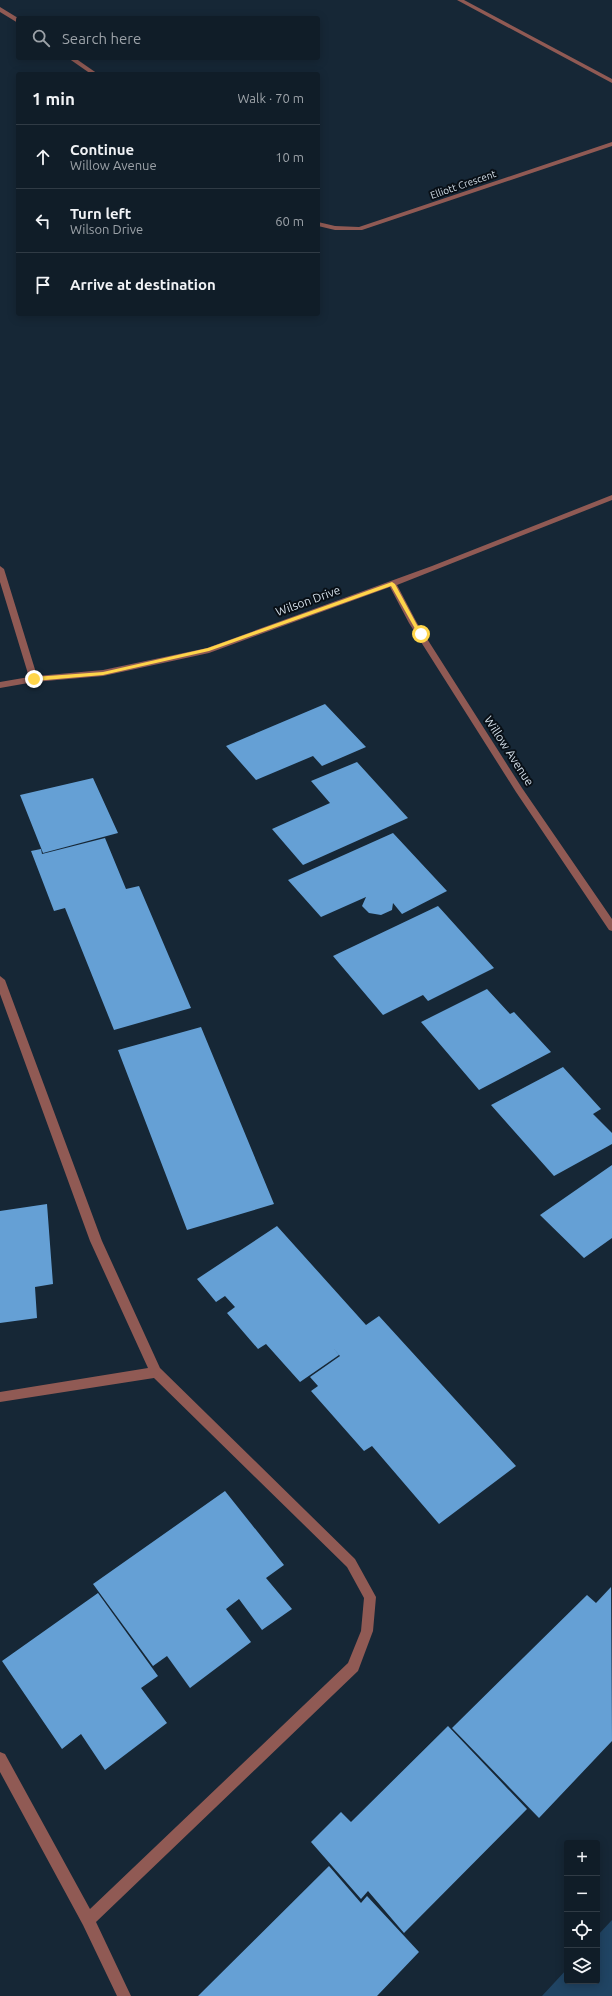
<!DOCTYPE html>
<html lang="en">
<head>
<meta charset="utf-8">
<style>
  :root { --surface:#101d28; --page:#1e2a34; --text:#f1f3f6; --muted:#9ca2a8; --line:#303b45 }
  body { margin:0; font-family:Ubuntu,sans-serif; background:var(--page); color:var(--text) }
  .controls { position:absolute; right:12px; bottom:12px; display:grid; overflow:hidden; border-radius:4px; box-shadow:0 2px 10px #0003 }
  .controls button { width:36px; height:36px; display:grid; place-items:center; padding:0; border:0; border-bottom:1px solid var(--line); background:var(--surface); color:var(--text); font:20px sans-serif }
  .stop { position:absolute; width:12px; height:12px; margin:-9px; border:3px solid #ffd54a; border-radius:50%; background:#fff }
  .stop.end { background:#ffd54a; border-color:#fff; box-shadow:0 1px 4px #0008 }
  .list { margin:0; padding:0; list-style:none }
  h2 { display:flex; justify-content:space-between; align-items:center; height:52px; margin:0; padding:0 16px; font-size:17px }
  h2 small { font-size:13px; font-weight:400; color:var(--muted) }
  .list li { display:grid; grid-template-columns:26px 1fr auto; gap:12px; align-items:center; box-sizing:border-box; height:64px; padding:0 16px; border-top:1px solid var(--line) }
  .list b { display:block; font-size:15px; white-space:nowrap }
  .list p { margin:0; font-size:13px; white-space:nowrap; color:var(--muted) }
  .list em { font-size:13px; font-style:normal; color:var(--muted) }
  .icon { flex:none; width:22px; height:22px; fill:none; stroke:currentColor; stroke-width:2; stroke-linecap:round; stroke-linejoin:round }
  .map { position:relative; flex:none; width:612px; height:1996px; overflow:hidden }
  .search { position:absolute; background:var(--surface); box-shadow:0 2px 10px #0003; left:16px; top:16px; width:304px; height:44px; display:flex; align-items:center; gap:10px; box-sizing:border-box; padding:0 14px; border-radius:4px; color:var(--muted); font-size:15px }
  .panel { position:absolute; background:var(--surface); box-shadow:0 2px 10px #0003; left:16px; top:72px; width:304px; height:244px; border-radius:4px }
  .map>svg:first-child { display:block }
  .green { fill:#204463 }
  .building { fill:#65a0d5 }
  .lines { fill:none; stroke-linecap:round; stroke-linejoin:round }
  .minor { fill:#905a54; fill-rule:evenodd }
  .route { fill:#ffd54a }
  .labels { text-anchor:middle; stroke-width:4; stroke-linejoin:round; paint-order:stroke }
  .far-street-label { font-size:10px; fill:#d2dde7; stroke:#080f16 }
  .street-label { font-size:12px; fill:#d2dde7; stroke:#080f16 }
</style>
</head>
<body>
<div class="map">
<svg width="612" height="1996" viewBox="0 0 612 1996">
  <rect width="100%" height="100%" fill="#162736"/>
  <path class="green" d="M612,1920V1996H542L567,1969V1981H597V1936Z"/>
  <path class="building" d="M325,704L366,747L322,766L313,756L256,780L226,746Z
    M357,762L408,818L303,865L272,829L330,803L311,781Z
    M93,778L118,833L43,853L20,795Z
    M393,833L447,891L402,914L393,903L392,910L381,915L369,913L362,906L366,897L321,917L288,880Z
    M105,838L126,889L139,886L191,1008L114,1030L65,908L54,911L31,851L41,849L42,854Z
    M438,906L494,968L428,1001L423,995L383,1015L333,956Z
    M487,989L510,1014L514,1012L551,1052L479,1090L421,1022Z
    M201,1027L274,1204L187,1230L118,1050Z
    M563,1067L601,1109L593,1114L612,1133V1144L554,1176L491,1105Z
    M612,1165V1238L584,1258L540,1215Z
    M47,1204L53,1284L35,1287L37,1318L0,1323V1211Z
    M277,1226L366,1325L379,1316L516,1466L439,1524L372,1446L364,1451L311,1391L318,1386L310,1377L340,1356L333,1348L339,1355L300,1382L266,1344L258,1349L227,1313L235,1307L225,1296L216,1302L197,1279Z
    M225,1491L284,1565L266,1578L292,1609L262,1630L239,1599L226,1609L251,1642L190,1688L167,1656L153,1666L93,1584Z
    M611,1587L612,1741L539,1818L452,1728L587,1595L596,1603Z
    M98,1593L158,1676L141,1688L167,1723L105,1770L81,1734L62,1749L2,1661Z
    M448,1726L527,1809L404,1933L368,1891L361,1899L311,1842L341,1812L351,1822Z
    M329,1866L361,1903L367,1896L419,1952L377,1996H198Z"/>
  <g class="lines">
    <path class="minor" d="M457,0H464L612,79V83Z
      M0,7L18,18V23L0,12Z
      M68,58H75L98,74H91Z
      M612,142V146L362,230H335L318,226V222L335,226L359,227Z
      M612,495V500L397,585L417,623L522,788L612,919V931L609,930L516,792L409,623L390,587L209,653L103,676L34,682L0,688V682L29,677L0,582V566L4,569L37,676L103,670L207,648L432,566Z
      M0,976L5,980L102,1241L160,1368L355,1559L376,1597L373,1631L358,1671L96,1922L131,1996H117L83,1925L0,1772V1752L5,1754L90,1909L348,1663L361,1631L364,1598L347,1567L154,1378L0,1402V1392L148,1368L90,1241L0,994Z"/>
  </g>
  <path class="route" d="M392,582L395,584L423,636L418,634L391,586L209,651L103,675L34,681L32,679L34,677L103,672L208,648Z"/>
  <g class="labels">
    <g class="far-street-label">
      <text transform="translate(463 184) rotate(-19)" y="4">Elliott Crescent</text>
    </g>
    <g class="street-label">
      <text transform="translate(308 601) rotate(-20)" y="4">Wilson Drive</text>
      <text transform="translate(509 751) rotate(57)" y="4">Willow Avenue</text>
    </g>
  </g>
</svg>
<div class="controls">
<button>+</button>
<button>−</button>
<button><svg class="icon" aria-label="locate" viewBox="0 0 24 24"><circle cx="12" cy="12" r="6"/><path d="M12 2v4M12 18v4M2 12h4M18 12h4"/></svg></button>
<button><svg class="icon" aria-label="layers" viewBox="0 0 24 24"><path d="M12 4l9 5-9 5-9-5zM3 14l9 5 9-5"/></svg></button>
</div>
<div class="stop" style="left:421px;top:634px"></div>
<div class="stop end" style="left:34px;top:679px"></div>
<div class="search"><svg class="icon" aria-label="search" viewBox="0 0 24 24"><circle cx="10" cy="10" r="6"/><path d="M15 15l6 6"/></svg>Search here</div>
<section class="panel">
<h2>1 min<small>Walk · 70 m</small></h2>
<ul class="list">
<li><svg class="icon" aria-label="ahead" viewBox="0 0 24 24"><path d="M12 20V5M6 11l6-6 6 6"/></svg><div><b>Continue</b><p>Willow Avenue</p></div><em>10 m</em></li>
<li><svg class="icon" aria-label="left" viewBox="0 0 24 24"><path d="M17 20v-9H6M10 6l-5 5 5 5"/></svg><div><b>Turn left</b><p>Wilson Drive</p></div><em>60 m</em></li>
<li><svg class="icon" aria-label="arrive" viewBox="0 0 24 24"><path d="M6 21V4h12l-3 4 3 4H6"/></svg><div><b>Arrive at destination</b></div></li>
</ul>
</section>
</div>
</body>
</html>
